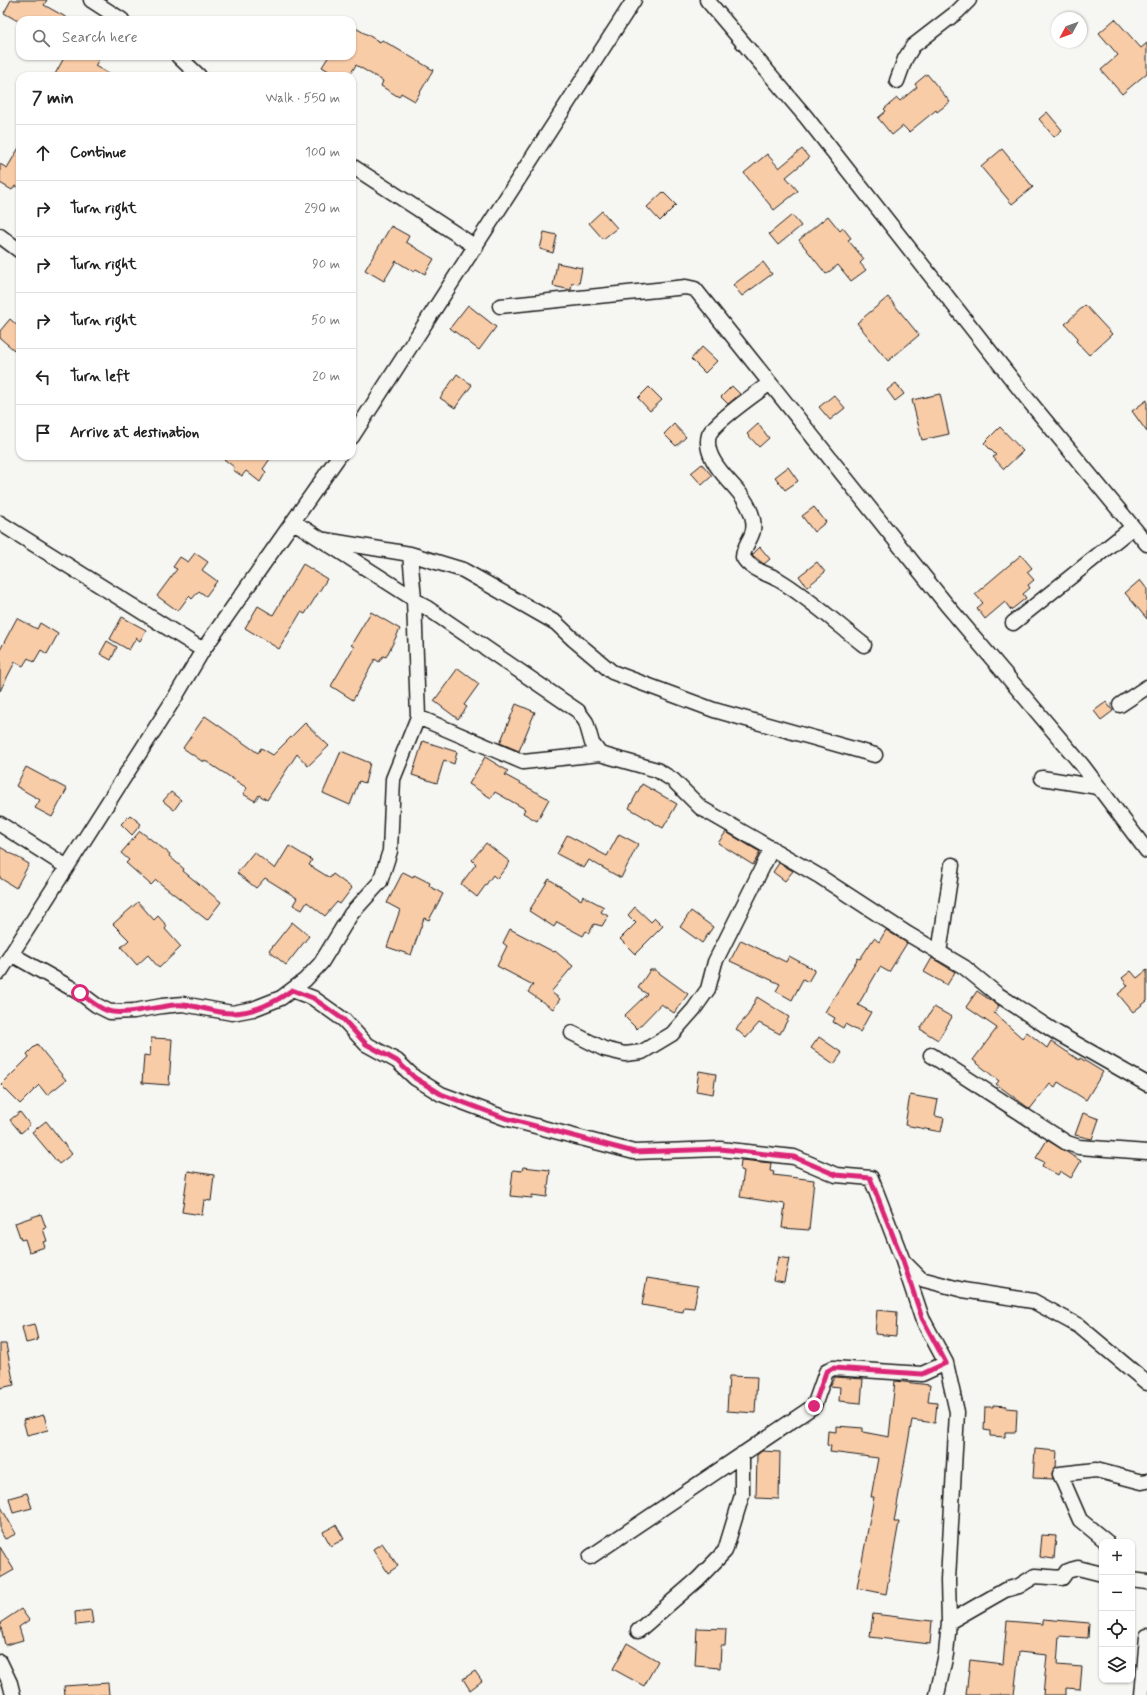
<!DOCTYPE html>
<html lang="en">
<head>
<meta charset="utf-8">
<style>
  :root { --surface:#fff; --page:#f2f2f2; --text:#222; --muted:#767676; --line:#e0e0e0 }
  body { margin:0; font-family:Mynerve,sans-serif; background:var(--page); color:var(--text) }
  .controls { position:absolute; right:12px; bottom:12px; display:grid; overflow:hidden; border-radius:8px; box-shadow:0 1px 3px #0004 }
  .controls button { width:36px; height:36px; display:grid; place-items:center; padding:0; border:0; border-bottom:1px solid var(--line); background:var(--surface); color:var(--text); font:20px sans-serif }
  .compass { position:absolute; left:1051px; top:12px; width:36px; height:36px; border-radius:50%; background:var(--surface); box-shadow:0 1px 3px #0004; rotate:229deg }
  .stop { position:absolute; width:12px; height:12px; margin:-9px; border:3px solid #db2777; border-radius:50%; background:#fff }
  .stop.end { background:#db2777; border-color:#fff; box-shadow:0 1px 4px #0008 }
  .list { margin:0; padding:0; list-style:none }
  h2 { display:flex; justify-content:space-between; align-items:center; height:52px; margin:0; padding:0 16px; font-size:17px }
  h2 small { font-size:13px; font-weight:400; color:var(--muted) }
  .list li { display:grid; grid-template-columns:26px 1fr auto; gap:12px; align-items:center; box-sizing:border-box; height:56px; padding:0 16px; border-top:1px solid var(--line) }
  .list b { display:block; font-size:15px; white-space:nowrap }
  .list em { font-size:13px; font-style:normal; color:var(--muted) }
  .icon { flex:none; width:22px; height:22px; fill:none; stroke:currentColor; stroke-width:2; stroke-linecap:round; stroke-linejoin:round }
  .map { position:relative; flex:none; width:1147px; height:1695px; overflow:hidden }
  .search { position:absolute; background:var(--surface); box-shadow:0 1px 3px #0004; left:16px; top:16px; width:340px; height:44px; display:flex; align-items:center; gap:10px; box-sizing:border-box; padding:0 14px; border-radius:12px; color:var(--muted); font-size:15px }
  .panel { position:absolute; background:var(--surface); box-shadow:0 1px 3px #0004; left:16px; top:72px; width:340px; height:388px; border-radius:12px }
  .map>svg:first-child { display:block }
  .building { fill:#f9cca8; stroke:#1c1c1c }
  .lines { fill:none; stroke-linecap:round; stroke-linejoin:round }
  .minor-casing { stroke:#1c1c1c; stroke-width:17 }
  .minor { stroke:#f6f6f2; stroke-width:14 }
  .route { stroke:#db2777; stroke-width:5 }
</style>
</head>
<body>
<div class="map">
<svg width="1147" height="1695" viewBox="0 0 1147 1695">
  <rect width="100%" height="100%" fill="#f6f6f2"/>
  <filter id="ink" filterUnits="userSpaceOnUse"><feTurbulence type="fractalNoise" baseFrequency=".025" numOctaves="2"/><feDisplacementMap in="SourceGraphic" scale="8" xChannelSelector="R" yChannelSelector="G"/><feConvolveMatrix kernelMatrix="1 2 1 2 8 2 1 2 1" color-interpolation-filters="sRGB"/></filter>
  <g filter="url(#ink)">
    <path class="building" d="M11,0H47L44,5L71,20H16L4,13Z
      M1115,19L1141,48L1147,43V73L1122,94L1101,70L1118,55L1099,33Z
      M352,26L380,42L382,40L433,70L415,101L401,93L399,97L381,86L383,81L356,65L349,76H337L322,67L329,56H352Z
      M65,56H93L99,59L95,66L113,76H54Z
      M927,74L950,102L937,112L936,110L909,132L903,126L892,135L878,118L886,111L884,109L897,98L900,101L917,87L915,84Z
      M1047,112L1062,130L1054,137L1039,119Z
      M20,146V188L15,186L12,190L0,183V164L7,168Z
      M802,149L809,158L786,177L798,191L774,210L744,173L767,154L779,168Z
      M1002,149L1033,187L1012,204L981,167Z
      M663,192L676,205L660,221L647,207Z
      M602,211L617,228L603,239L589,223Z
      M792,215L801,226L778,245L769,234Z
      M828,216L840,231L843,228L851,238L848,240L864,259L860,263L866,270L851,281L838,265L826,274L799,240Z
      M391,226L409,236L406,242L434,259L425,274L416,269L414,272L396,261L384,281L365,270Z
      M544,232L557,235L553,253L540,249Z
      M763,262L772,274L742,296L733,285Z
      M557,263L582,268L579,284L572,283L571,290L553,286Z
      M888,297L919,335L888,361L857,323Z
      M468,305L496,327L479,350L450,328Z
      M1085,305L1112,334L1089,355L1076,341L1078,338L1065,324Z
      M10,319L20,328V355L0,338V331Z
      M702,347L717,361L705,373L691,359Z
      M457,374L472,385L455,408L440,398Z
      M896,383L904,394L895,401L887,390Z
      M732,386L740,394L728,404L721,397Z
      M649,387L662,400L650,411L638,398Z
      M940,394L949,434L922,440L912,400Z
      M834,395L845,408L830,420L819,407Z
      M1147,400V432L1132,411Z
      M674,424L686,437L676,446L664,434Z
      M758,424L769,438L759,447L747,434Z
      M1000,427L1023,451L1004,469L993,457L996,455L984,443Z
      M220,456H272L263,469L266,472L260,482L246,471L242,476L233,470L234,467Z
      M702,464L712,476L702,485L691,473Z
      M788,467L798,481L785,490L775,477Z
      M814,507L826,522L814,532L802,516Z
      M760,547L770,559L764,564L752,555Z
      M195,553L208,562L202,570L217,581L206,596L199,591L192,599L189,596L178,611L157,596L177,569L173,567L180,557L188,562Z
      M1021,555L1032,568L1027,572L1034,580L1028,585L1030,588L1023,594L1026,598L1011,610L1005,602L985,619L977,608L983,603L975,594Z
      M817,562L825,572L807,587L799,576Z
      M303,564L327,579L305,614L301,612L279,649L245,628L258,606L273,615Z
      M1140,580L1147,589V619L1125,593Z
      M371,612L400,629L386,657L383,656L379,662L375,659L353,700L331,686L354,647L351,645Z
      M122,617L146,630L140,641L136,638L129,650L110,639Z
      M17,618L37,629L40,623L58,634L47,654L41,650L34,662L28,658L23,666L15,662L0,691V650Z
      M107,641L117,647L111,660L100,654Z
      M458,668L479,684L464,705L467,707L458,719L434,701Z
      M1106,702L1113,711L1101,720L1094,711Z
      M516,704L535,712L519,751L500,743Z
      M205,716L258,753L261,748L273,755L305,723L329,746L308,766L297,754L267,800L259,795L255,801L243,794L247,788L204,760L203,762L183,748Z
      M423,741L457,752L454,764L444,760L437,783L412,775Z
      M341,751L370,763L365,783L359,781L350,805L323,793Z
      M485,757L508,771L505,775L549,799L537,821L523,813L525,809L495,792L491,798L469,784Z
      M26,767L67,789L52,817L35,808L40,800L16,786Z
      M642,784L677,804L663,828L629,808Z
      M171,792L181,800L174,810L163,801Z
      M130,815L141,824L132,835L121,824Z
      M140,831L170,854L169,856L184,869L183,871L221,902L207,920L156,880L151,885L126,863L129,860L121,853Z
      M726,832L760,852L753,865L718,843Z
      M619,834L638,844L621,878L589,860L584,868L557,854L567,835L607,856Z
      M486,843L510,862L497,879L493,875L477,897L461,884L476,864L472,860Z
      M289,846L312,860L309,865L330,878L333,874L352,888L340,904L337,902L325,916L307,902L302,910L293,905L297,898L265,878L256,888L237,873L254,852L275,869Z
      M0,847L29,864L16,888L0,878Z
      M779,863L793,871L785,881L773,872Z
      M403,872L413,877L414,875L430,883L429,886L443,894L429,920L424,918L411,955L387,947L400,910L387,903Z
      M549,879L581,900L583,896L604,907L601,912L608,916L602,926L594,924L589,933L586,931L583,936L557,922L554,927L529,911Z
      M138,902L154,920L158,916L167,926L165,929L181,947L159,968L148,955L137,965L121,947L129,940L113,924Z
      M635,907L651,922L655,918L663,926L635,954L620,939L636,923L628,915Z
      M691,911L713,927L702,943L680,927Z
      M292,922L309,936L286,965L269,951Z
      M510,929L554,952L555,951L573,966L551,992L560,999L553,1009L528,992L533,985L497,966L507,946L503,943Z
      M886,930L907,943L889,972L880,967L858,1005L871,1012L860,1032L845,1024L843,1028L833,1022L835,1018L825,1012L858,958L860,959L874,938L879,942Z
      M741,940L786,962L789,956L815,970L808,982L803,979L792,1000L776,991L780,984L730,961Z
      M932,958L955,972L947,985L924,972Z
      M650,970H655L688,994L674,1013L661,1004L637,1029L624,1016L647,994L638,988Z
      M1147,970V1001L1133,1012L1118,994L1128,986L1122,978L1131,971L1137,978Z
      M977,991L999,1006L994,1013L1022,1038L1027,1032L1047,1048L1051,1041L1079,1060L1080,1058L1103,1072L1086,1100L1058,1082L1055,1087L1050,1083L1030,1109L996,1084L999,1081L973,1060L997,1028L966,1007Z
      M757,997L789,1017L780,1034L759,1023L746,1038L736,1029L748,1015Z
      M934,1007L952,1017L938,1040L920,1029Z
      M819,1037L842,1053L834,1064L811,1048Z
      M151,1038L172,1039L169,1085L142,1083L144,1055L150,1056Z
      M37,1044L66,1080L47,1095L39,1085L20,1104L1,1085L29,1057L27,1054Z
      M699,1071L716,1074L713,1094L696,1091Z
      M910,1095L938,1100L935,1116L944,1118L941,1132L905,1125Z
      M20,1112L30,1125L21,1133L10,1120Z
      M1083,1113L1099,1119L1092,1139L1075,1135Z
      M46,1121L72,1154L59,1164L32,1132Z
      M1047,1140L1081,1161L1071,1178L1060,1171L1058,1175L1042,1166L1044,1162L1036,1158Z
      M741,1160L771,1163L770,1171L774,1172L773,1175L814,1180L809,1230L782,1228L785,1204L740,1197L744,1171L740,1170Z
      M523,1167L550,1170L547,1197L532,1195V1198L510,1196L513,1170L522,1171Z
      M188,1171L214,1175L211,1201L204,1200L202,1215L182,1212Z
      M41,1214L46,1228L43,1229L47,1241L43,1242L45,1247L29,1252L25,1239L21,1240L15,1223Z
      M778,1257L789,1259L784,1282L773,1280Z
      M647,1278L698,1286L694,1308L684,1307L683,1312L642,1305Z
      M877,1310L897,1312L896,1336L875,1334Z
      M34,1324L38,1340L26,1343L22,1327Z
      M0,1344H6L14,1385L0,1388Z
      M729,1376L757,1377L755,1413L727,1411Z
      M835,1377L863,1379L861,1403L839,1401L840,1387L830,1386Z
      M895,1381L930,1385L928,1402L937,1403L935,1423L912,1420L894,1522H899L886,1594L857,1588L874,1497H871L878,1458L830,1452L831,1446L827,1445L828,1431L836,1432V1426L863,1428V1432L889,1437Z
      M993,1405L1007,1406L1006,1408L1017,1409L1016,1432H1005V1437L990,1436V1431L984,1430L985,1407H993Z
      M44,1415L48,1430L27,1435L23,1420Z
      M1035,1449L1057,1451L1056,1467L1052,1473L1053,1479L1033,1478Z
      M762,1451L780,1452L779,1499L756,1498L757,1455Z
      M27,1493L32,1508L13,1513L9,1498Z
      M0,1505L16,1534L5,1539L0,1531Z
      M336,1525L344,1539L331,1546L323,1532Z
      M1042,1535L1056,1536L1054,1559L1040,1557Z
      M382,1543L398,1566L388,1573L373,1549Z
      M0,1547L14,1570L0,1578Z
      M21,1609L29,1620L19,1627L23,1640L5,1645L0,1623Z
      M91,1610L93,1623L76,1625L75,1612Z
      M873,1614L932,1621L930,1644L870,1637Z
      M1043,1619L1089,1623L1088,1638L1059,1636L1057,1665L1082,1667L1080,1689L1066,1688V1695H1043L1047,1655L1019,1652L1014,1695H966L970,1660L1003,1664L1007,1621L1043,1624Z
      M697,1628L726,1629L725,1646H721L720,1668L695,1666Z
      M627,1643L658,1661L644,1686L613,1669Z
      M475,1671L482,1681L470,1690L463,1679Z
      M108,1683L109,1695H65L64,1686Z"/>
    <g class="lines">
      <g class="minor-casing">
        <path id="minor" d="M91,0L122,20
          M707,0L806,117L1029,401L1147,544
          M178,56L199,76
          M897,81L905,59L913,46L957,12L969,0
          M352,166L476,247
          M0,236L20,251
          M500,306L686,287L695,289L946,604L1082,765L1147,851
          M770,383C758,392 713,423 709,435C704,452 718,469 729,481C739,492 750,504 753,520C756,537 744,542 743,557C750,570 767,573 779,580C809,598 836,623 864,645
          M352,437L634,0
          M294,522L414,599L578,711L586,722L592,743L600,754L657,770L673,780L701,808L819,876L908,934L964,967L997,994L1057,1033L1147,1084
          M0,523L203,650
          M325,540L410,554L463,570L556,623L574,640L612,672L714,710L875,755
          M1013,623L1133,527
          M1120,705L1147,687
          M418,717L523,762L600,754
          M1042,778L1098,787
          M0,824L67,867
          M939,953L952,865
          M11,954L80,993L96,1005L110,1012L134,1011L162,1006L183,1004L232,1013L253,1009L281,998L305,980L321,963L351,914L380,882L390,851L393,779L418,717L414,599L410,554
          M0,972L174,699L203,650L339,456
          M292,990L313,998L344,1020L366,1044L397,1061L415,1078L441,1094L505,1118L634,1152L720,1149L794,1157L836,1175L871,1178L903,1261L922,1318L946,1363L957,1412L948,1580L949,1622L946,1654L937,1695
          M572,1033L604,1049L625,1054L642,1052L672,1034L694,1009L708,989L715,962L772,848
          M931,1055L1067,1143L1079,1147L1147,1152
          M904,1262L921,1279L963,1290L1033,1301L1079,1326L1147,1383
          M1107,1542L1080,1520L1060,1474L1096,1470L1142,1482L1147,1481
          M590,1557L814,1406L826,1372L833,1368L922,1374L946,1363
          M1132,1580L1147,1582
          M949,1622L1005,1590L1019,1586L1035,1576L1062,1578L1067,1571L1078,1568L1102,1574
          M638,1631L698,1579L725,1551L742,1495V1454
          M0,1662L10,1683L13,1695
          M1142,1695L1147,1636"/>
      </g>
      <use href="#minor" class="minor"/>
    </g>
  </g>
  <g class="lines" filter="url(#ink)">
    <path class="route" d="M80,993C89,1000 98,1008 108,1011C124,1016 158,1006 175,1005C195,1003 213,1014 233,1013C253,1013 276,1002 292,990L313,998L344,1020L366,1044L397,1061L415,1078L441,1094L505,1118L634,1152L720,1149L794,1157L836,1175L870,1178L903,1261L922,1318L946,1363L922,1374L833,1368L826,1372L814,1406"/>
  </g>
</svg>
<div class="controls">
<button>+</button>
<button>−</button>
<button><svg class="icon" aria-label="locate" viewBox="0 0 24 24"><circle cx="12" cy="12" r="6"/><path d="M12 2v4M12 18v4M2 12h4M18 12h4"/></svg></button>
<button><svg class="icon" aria-label="layers" viewBox="0 0 24 24"><path d="M12 4l9 5-9 5-9-5zM3 14l9 5 9-5"/></svg></button>
</div>
<svg class="compass" viewBox="-18 -18 36 36"><path d="M0-13l5 13h-10z" fill="#e53935"/><path d="M0 13l5-13h-10z" fill="#767676"/></svg>
<div class="stop" style="left:80px;top:993px"></div>
<div class="stop end" style="left:814px;top:1406px"></div>
<div class="search"><svg class="icon" aria-label="search" viewBox="0 0 24 24"><circle cx="10" cy="10" r="6"/><path d="M15 15l6 6"/></svg>Search here</div>
<section class="panel">
<h2>7 min<small>Walk · 550 m</small></h2>
<ul class="list">
<li><svg class="icon" aria-label="ahead" viewBox="0 0 24 24"><path d="M12 20V5M6 11l6-6 6 6"/></svg><div><b>Continue</b></div><em>100 m</em></li>
<li><svg class="icon" aria-label="right" viewBox="0 0 24 24"><path d="M7 20v-9h11M14 6l5 5-5 5"/></svg><div><b>Turn right</b></div><em>290 m</em></li>
<li><svg class="icon" aria-label="right" viewBox="0 0 24 24"><path d="M7 20v-9h11M14 6l5 5-5 5"/></svg><div><b>Turn right</b></div><em>90 m</em></li>
<li><svg class="icon" aria-label="right" viewBox="0 0 24 24"><path d="M7 20v-9h11M14 6l5 5-5 5"/></svg><div><b>Turn right</b></div><em>50 m</em></li>
<li><svg class="icon" aria-label="left" viewBox="0 0 24 24"><path d="M17 20v-9H6M10 6l-5 5 5 5"/></svg><div><b>Turn left</b></div><em>20 m</em></li>
<li><svg class="icon" aria-label="arrive" viewBox="0 0 24 24"><path d="M6 21V4h12l-3 4 3 4H6"/></svg><div><b>Arrive at destination</b></div></li>
</ul>
</section>
</div>
</body>
</html>
